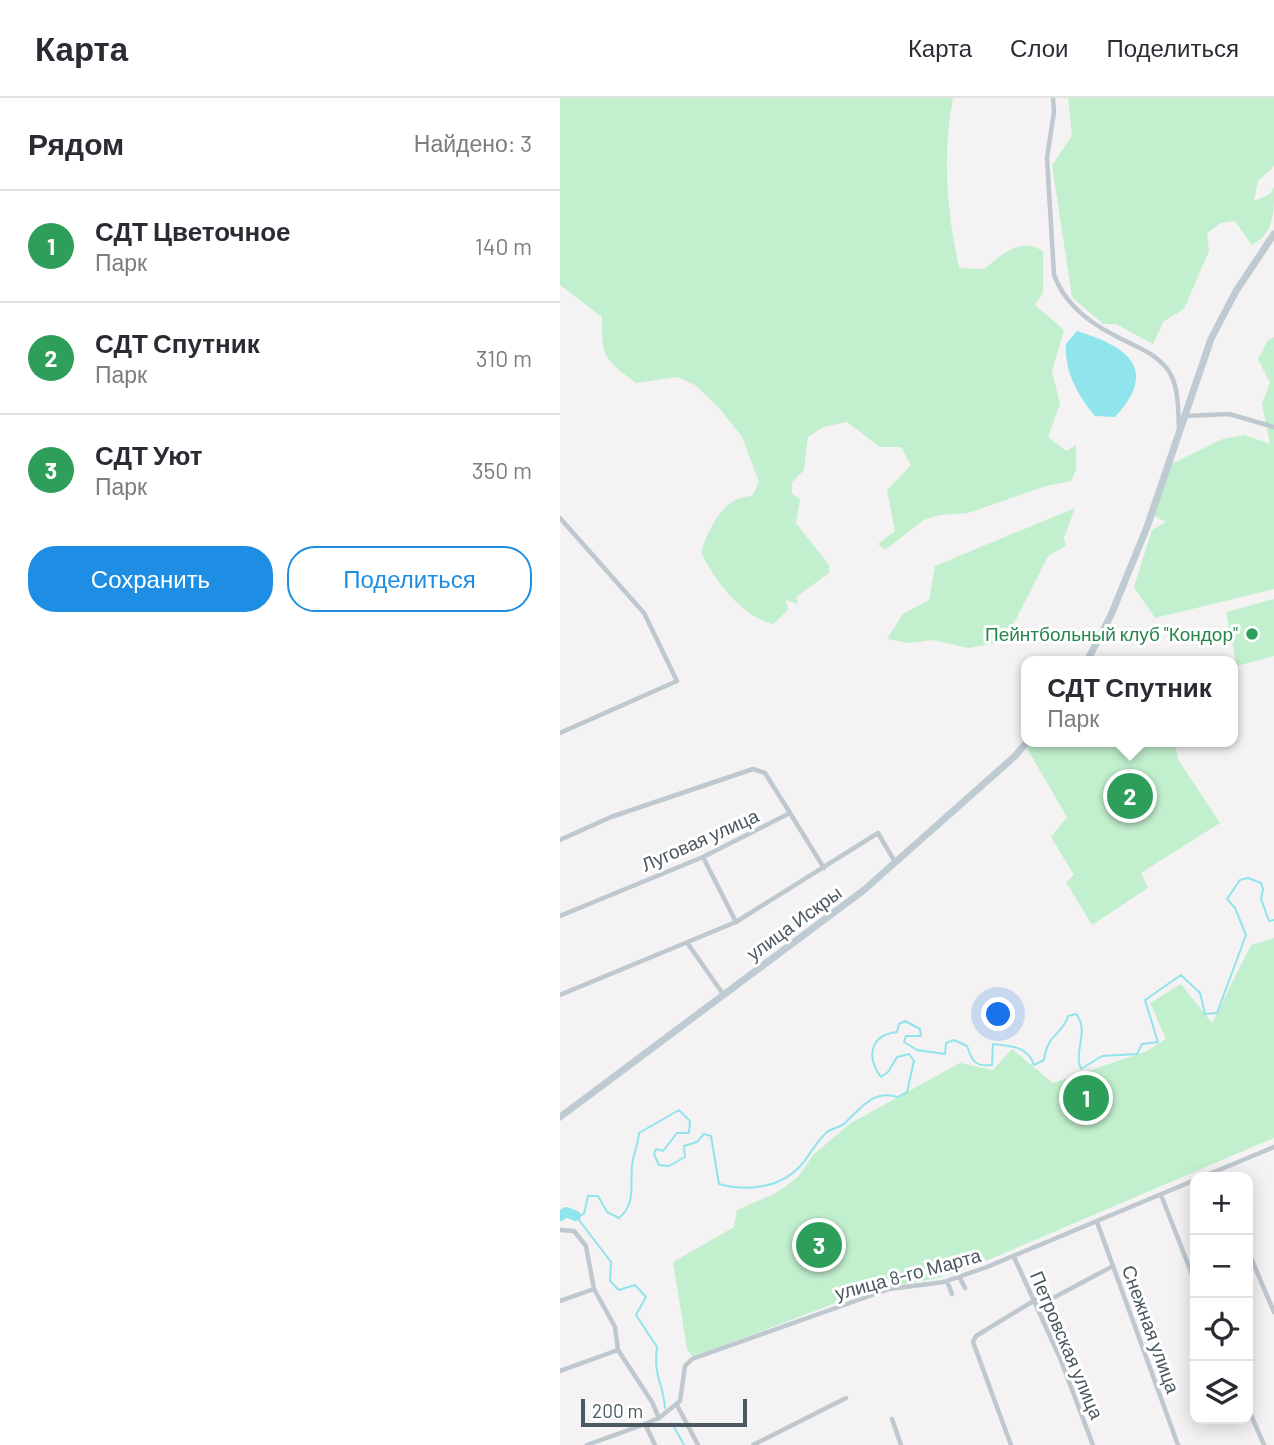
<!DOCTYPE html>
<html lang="ru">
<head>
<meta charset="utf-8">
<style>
  :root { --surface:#fff; --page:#f7f7f7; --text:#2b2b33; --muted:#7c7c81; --line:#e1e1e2; --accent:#1d8ee3 }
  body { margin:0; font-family:Barlow,sans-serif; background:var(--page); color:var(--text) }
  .controls { position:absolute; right:21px; bottom:21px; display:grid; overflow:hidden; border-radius:14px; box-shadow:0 4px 18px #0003 }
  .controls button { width:63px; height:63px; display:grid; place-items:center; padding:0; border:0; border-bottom:2px solid var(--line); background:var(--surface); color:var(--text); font:35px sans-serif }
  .scale { position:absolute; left:21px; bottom:18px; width:166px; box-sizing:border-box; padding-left:7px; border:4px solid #4a585f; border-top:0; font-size:19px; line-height:24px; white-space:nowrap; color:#4a585f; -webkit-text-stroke:5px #fff; paint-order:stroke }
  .you { position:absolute; left:439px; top:917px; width:24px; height:24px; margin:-18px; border:5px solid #fff; border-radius:50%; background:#1a73e8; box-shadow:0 0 0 10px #1a73e833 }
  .badge { display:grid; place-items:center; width:46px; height:46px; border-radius:50%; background:var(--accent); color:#fff; font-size:23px; font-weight:700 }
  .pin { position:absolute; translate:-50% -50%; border:4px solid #fff; box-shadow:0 2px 7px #0006 }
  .popup { position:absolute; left:461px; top:558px; width:217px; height:91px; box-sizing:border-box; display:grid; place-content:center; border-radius:14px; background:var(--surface); filter:drop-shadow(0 2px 5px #0005); font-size:23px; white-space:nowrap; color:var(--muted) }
  .popup b { font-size:26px; color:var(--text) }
  .popup::after { content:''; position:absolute; left:50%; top:100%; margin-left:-14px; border:14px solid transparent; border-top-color:var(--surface) }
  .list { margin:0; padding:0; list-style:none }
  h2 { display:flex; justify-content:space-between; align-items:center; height:91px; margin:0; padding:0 28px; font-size:30px }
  h2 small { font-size:23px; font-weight:400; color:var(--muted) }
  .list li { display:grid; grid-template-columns:46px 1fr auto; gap:21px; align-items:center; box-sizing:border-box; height:112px; padding:0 28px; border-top:2px solid var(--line) }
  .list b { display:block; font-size:26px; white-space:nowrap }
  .list p { margin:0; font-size:23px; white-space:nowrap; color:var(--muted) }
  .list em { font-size:23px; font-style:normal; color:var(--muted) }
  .actions { display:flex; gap:14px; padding:21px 28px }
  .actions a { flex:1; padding:16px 0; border:2px solid var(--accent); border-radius:28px; text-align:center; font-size:24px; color:var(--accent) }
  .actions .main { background:var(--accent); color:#fff }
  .icon { flex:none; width:38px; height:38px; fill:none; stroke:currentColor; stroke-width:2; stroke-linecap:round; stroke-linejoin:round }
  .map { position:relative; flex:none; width:714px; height:1347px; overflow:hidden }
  header { display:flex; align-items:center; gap:42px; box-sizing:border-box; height:98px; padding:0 35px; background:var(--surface); border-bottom:2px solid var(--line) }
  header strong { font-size:33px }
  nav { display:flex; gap:38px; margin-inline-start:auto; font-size:24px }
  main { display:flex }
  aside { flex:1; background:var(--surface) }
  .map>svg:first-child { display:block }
  .green { fill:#c2f0ce }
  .water { fill:#90e5ec }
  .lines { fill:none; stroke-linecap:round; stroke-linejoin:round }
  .stream { stroke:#90e5ec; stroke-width:2 }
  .river { stroke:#90e5ec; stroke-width:10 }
  .street { stroke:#bec8ce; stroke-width:4.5 }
  .secondary { stroke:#becbd3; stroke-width:7 }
  .leisure-dot { fill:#2e9e5b; stroke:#fff; stroke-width:2.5 }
  .labels { text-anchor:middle; stroke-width:6; stroke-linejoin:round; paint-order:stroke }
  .leisure-label { font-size:19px; fill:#27864d; stroke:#fff; text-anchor:end }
  .street-label { font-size:19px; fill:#4a585f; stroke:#fff }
</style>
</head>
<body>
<header>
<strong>Карта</strong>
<nav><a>Карта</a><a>Слои</a><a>Поделиться</a></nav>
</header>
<main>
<aside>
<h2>Рядом<small>Найдено: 3</small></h2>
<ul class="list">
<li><span class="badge" style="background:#2e9e5b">1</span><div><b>СДТ Цветочное</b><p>Парк</p></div><em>140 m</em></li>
<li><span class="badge" style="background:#2e9e5b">2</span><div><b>СДТ Спутник</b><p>Парк</p></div><em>310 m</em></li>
<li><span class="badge" style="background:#2e9e5b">3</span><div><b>СДТ Уют</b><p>Парк</p></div><em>350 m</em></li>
</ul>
<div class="actions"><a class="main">Сохранить</a><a>Поделиться</a></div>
</aside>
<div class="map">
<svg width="714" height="1347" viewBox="0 0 714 1347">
  <rect width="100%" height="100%" fill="#f4f2f2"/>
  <path class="green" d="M0,0H393C382,58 387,113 399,170L424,171C443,156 459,139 483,153V195L475,207L504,232L492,273L500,306L488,339L506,353L516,347V372L511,383L486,388L408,415L379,417L364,422L325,452L318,446L335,433L327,392L351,367L341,349H320L287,324L263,329L248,339L244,372L232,384V396L240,401L236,425L269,467V475L236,499L238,506L226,502L228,512L213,526C181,518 155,483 141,454C150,429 162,399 192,398L199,384L182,339L160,311L135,287L118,279L76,285C43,260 42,260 42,219L0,187Z
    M508,0H714V68L698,83L694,103L710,96L714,89C714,117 714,135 692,147L675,123L661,125L647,135L649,153L624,211L603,224L593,246L556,226H543L512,199L492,67L512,38Z
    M714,239V491L595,520L574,489L592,432L606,424L594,418L611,366L663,341L684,337L710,346L702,306L710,285L698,261L708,242Z
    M515,410L504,440L506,448L488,458L454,525L436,545L408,550L373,542L350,545L327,541L343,516L369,502L375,468Z
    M714,501V558L677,568L666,514Z
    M469,644H614L619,663L660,725L581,775L588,790L532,827L506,784L514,777L491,739L507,719L465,647Z
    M714,840V1040L428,1162L390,1176L385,1171L382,1179L305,1194L133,1259L127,1251L113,1164L174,1129L177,1112L216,1095L238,1079L253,1057L291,1025L400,965L433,972L452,951L493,985L587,953L606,941L590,905L621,886L652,925L691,847Z"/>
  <path class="water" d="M517,233C566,248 600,270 555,319L535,318C518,298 504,273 506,246Z"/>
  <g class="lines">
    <path class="stream" d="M105,1310C103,1283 93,1279 97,1249L76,1217L86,1199L75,1187L59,1192L50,1183L51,1164L16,1118L24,1116L28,1098H38L47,1114L59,1120C76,1106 70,1088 72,1068C73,1057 78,1047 79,1035L119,1012L130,1023L129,1035H117L103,1053L96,1051L94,1056L99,1067L109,1068L125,1059L124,1048L137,1044L144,1036L151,1038L159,1086C189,1094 222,1090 243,1065C250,1056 257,1043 266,1035C271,1030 280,1030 285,1025C301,1010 313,991 338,999L347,994L354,963L349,956L337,959L328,974L321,979C306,959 310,937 337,934L339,926L345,923L360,931L361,938H346L344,944L357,952L385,956L386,945L394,942L407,948C412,963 415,969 432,967L433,946C450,948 468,948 474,967L484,962C487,935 503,937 508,918L516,916C530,933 513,953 521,971L542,958L577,956L582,946L598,944L585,902L621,877L640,895L645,916L657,915L686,837L675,810L667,801L680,782L688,780L701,785L703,791L701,801L709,823L714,822
      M112,1325L124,1347"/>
    <path class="river" d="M0,1118L6,1114L16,1118"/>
    <path class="street" d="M493,0L494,14L487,60L494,177C504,204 528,224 554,237C573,248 594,253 608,272C619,288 618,311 619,330
      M625,318L669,316L714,329
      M0,420L84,515L117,583L0,635
      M0,742L51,719L193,671L205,675L230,715
      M143,759L176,824
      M0,818L143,759L230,715L264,770
      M128,846L163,896
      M0,897L176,824L318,735L335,764
      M642,1079L714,1049
      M601,1097L635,1184
      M537,1124L618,1347
      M0,1132L14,1133L26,1148L34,1191L55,1229L58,1252L92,1304L99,1320L85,1326L95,1347
      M688,1153L714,1214
      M454,1159L500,1260L533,1347
      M399,1178L405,1190
      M387,1183L392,1196
      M0,1203L34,1191
      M478,1208L553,1168
      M0,1273L58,1252
      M117,1307L138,1347
      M688,1310L704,1347
      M99,1320L120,1303L125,1268L132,1261L329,1191L384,1184L427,1169L635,1082
      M332,1321L341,1347
      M27,1347L85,1326
      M193,1347L286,1300
      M451,1347L413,1244L416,1238L475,1202"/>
    <path class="secondary" d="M527,563L551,517L587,429L651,241L676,193L714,136
      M0,1019L304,792L454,659L467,644"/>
  </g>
  <circle class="leisure-dot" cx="692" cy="536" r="7"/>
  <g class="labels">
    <g class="leisure-label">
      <text x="678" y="543">Пейнтбольный клуб "Кондор"</text>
    </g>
    <g class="street-label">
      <text transform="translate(140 742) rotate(-24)" y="7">Луговая улица</text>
      <text transform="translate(234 825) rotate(-36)" y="7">улица Искры</text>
      <text transform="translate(348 1176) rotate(-15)" y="7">улица 8-го Марта</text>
      <text transform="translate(591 1231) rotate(70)" y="7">Снежная улица</text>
      <text transform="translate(507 1247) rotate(67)" y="7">Петровская улица</text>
    </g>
  </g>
</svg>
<div class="controls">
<button>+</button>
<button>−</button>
<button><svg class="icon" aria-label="locate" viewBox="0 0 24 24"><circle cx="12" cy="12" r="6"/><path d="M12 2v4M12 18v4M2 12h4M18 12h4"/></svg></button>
<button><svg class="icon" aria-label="layers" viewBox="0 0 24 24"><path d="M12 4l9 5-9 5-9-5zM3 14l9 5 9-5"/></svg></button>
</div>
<div class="scale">200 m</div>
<div class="you"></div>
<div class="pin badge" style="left:526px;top:1000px;background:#2e9e5b">1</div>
<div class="pin badge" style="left:570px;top:698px;background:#2e9e5b">2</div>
<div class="popup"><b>СДТ Спутник</b>Парк</div>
<div class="pin badge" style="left:259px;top:1147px;background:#2e9e5b">3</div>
</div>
</main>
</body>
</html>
